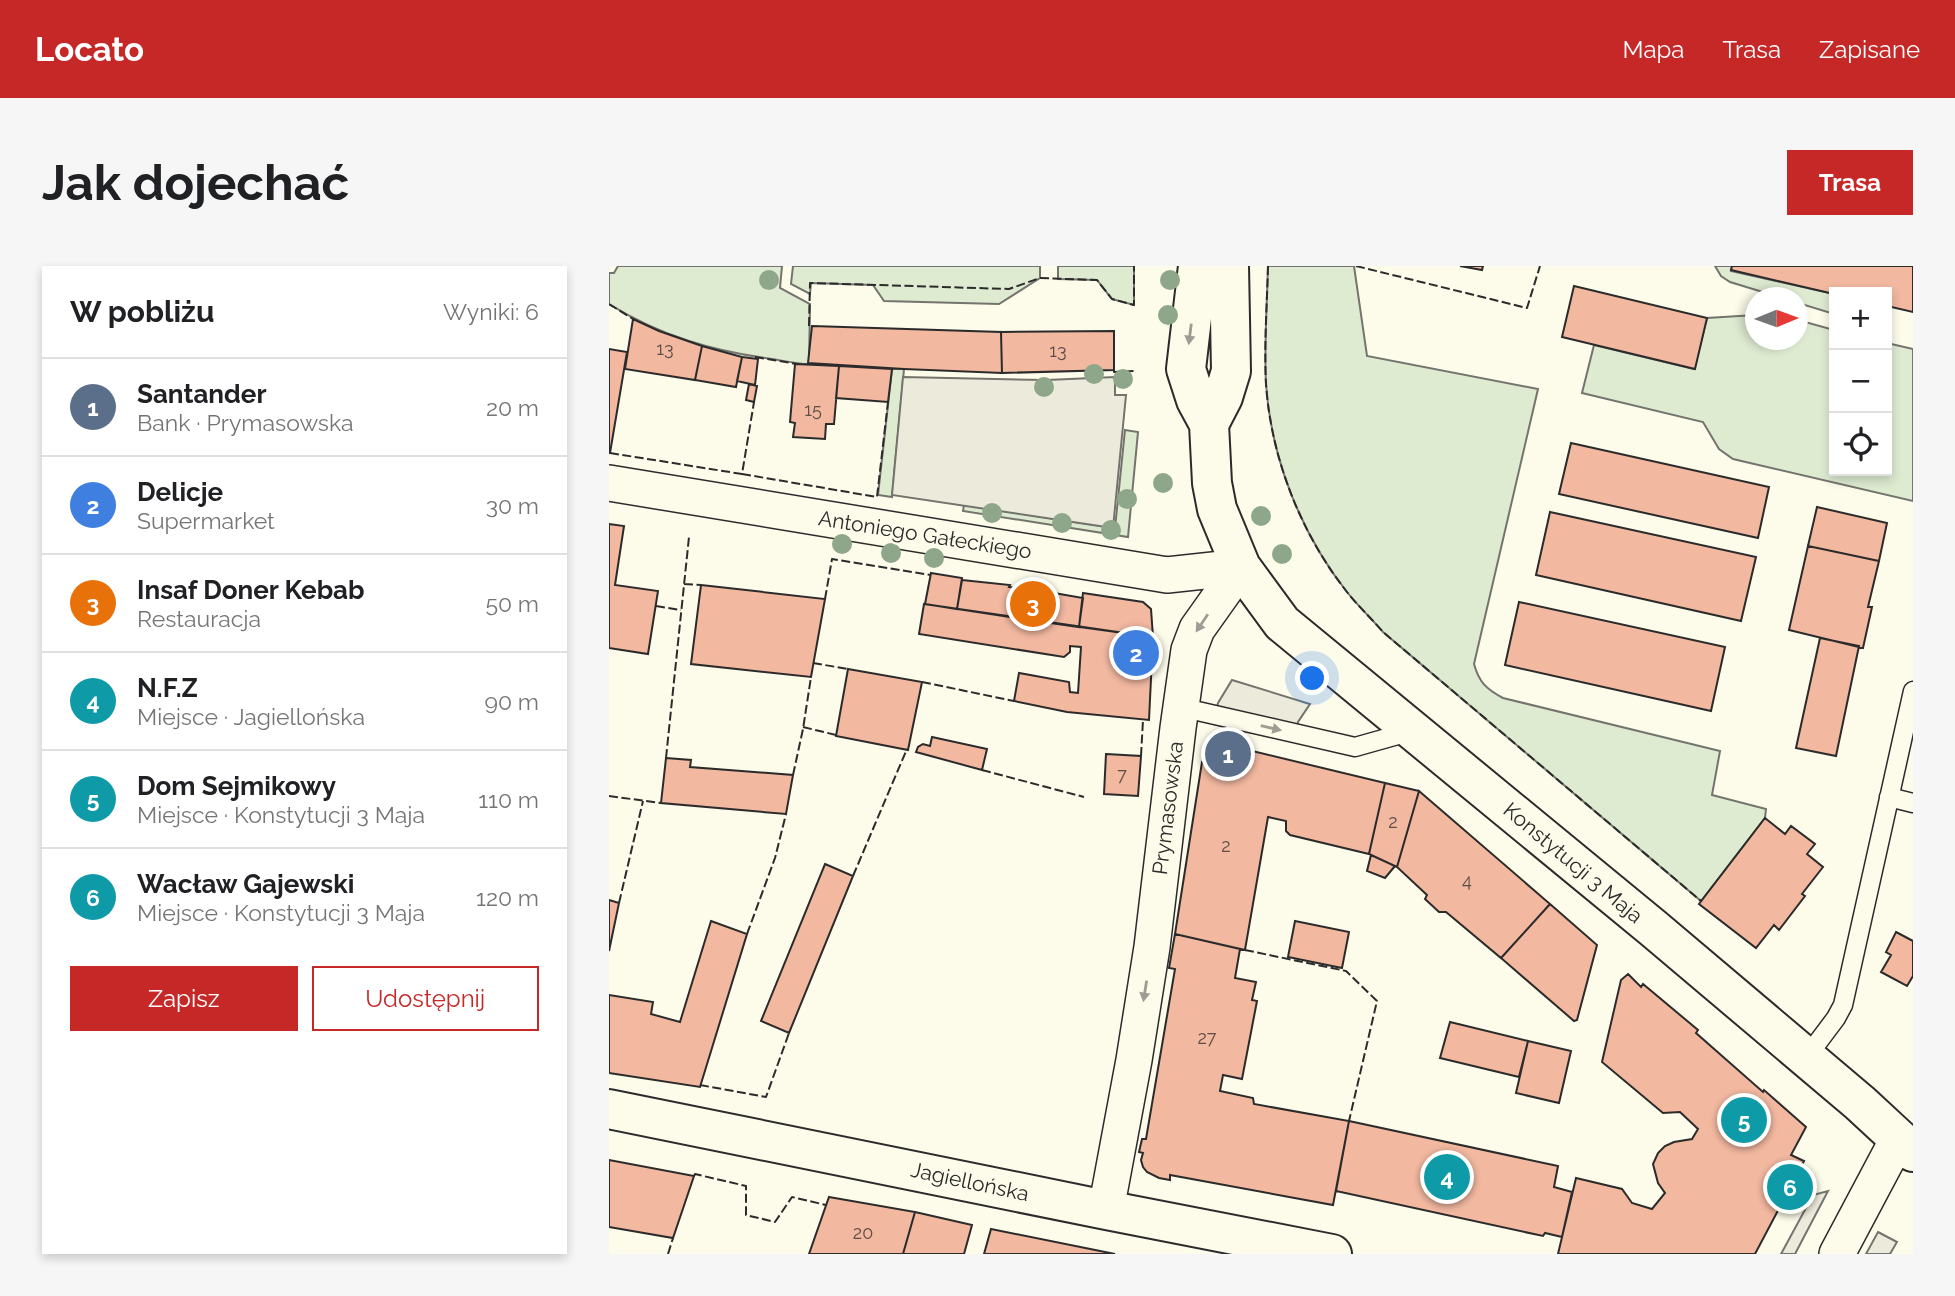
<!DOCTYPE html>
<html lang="pl">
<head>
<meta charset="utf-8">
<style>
  :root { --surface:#fff; --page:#f6f6f6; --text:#202124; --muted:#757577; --line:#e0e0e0; --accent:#c62828 }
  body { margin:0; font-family:Raleway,sans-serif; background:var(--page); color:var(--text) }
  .controls { position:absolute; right:21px; top:21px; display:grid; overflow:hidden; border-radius:0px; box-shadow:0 4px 10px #0003 }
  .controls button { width:63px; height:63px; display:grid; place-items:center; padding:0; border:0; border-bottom:2px solid var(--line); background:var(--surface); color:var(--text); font:35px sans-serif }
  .compass { position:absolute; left:1136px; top:21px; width:63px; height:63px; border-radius:50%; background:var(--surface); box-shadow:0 4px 10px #0003; rotate:89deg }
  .you { position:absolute; left:704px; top:413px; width:24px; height:24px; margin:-18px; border:5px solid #fff; border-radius:50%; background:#1a73e8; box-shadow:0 0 0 10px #1a73e833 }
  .badge { display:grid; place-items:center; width:46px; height:46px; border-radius:50%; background:var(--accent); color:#fff; font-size:23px; font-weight:700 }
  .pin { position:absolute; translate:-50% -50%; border:4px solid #fff; box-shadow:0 2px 7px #0006 }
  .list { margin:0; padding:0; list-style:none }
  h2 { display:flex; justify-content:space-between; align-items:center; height:91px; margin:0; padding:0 28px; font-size:30px }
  h2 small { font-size:23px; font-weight:400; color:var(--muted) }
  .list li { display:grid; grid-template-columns:46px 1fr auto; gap:21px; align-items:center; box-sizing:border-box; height:98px; padding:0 28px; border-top:2px solid var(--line) }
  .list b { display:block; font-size:26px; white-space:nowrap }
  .list p { margin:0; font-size:23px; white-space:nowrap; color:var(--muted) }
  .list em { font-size:23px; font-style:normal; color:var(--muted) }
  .actions { display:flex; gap:14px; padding:21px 28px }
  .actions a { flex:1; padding:16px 0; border:2px solid var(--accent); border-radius:0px; text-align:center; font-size:24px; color:var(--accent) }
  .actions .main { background:var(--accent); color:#fff }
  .icon { flex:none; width:38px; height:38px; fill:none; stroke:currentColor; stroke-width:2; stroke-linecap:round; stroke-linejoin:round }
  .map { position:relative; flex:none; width:1304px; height:988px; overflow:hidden; border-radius:0px }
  header { display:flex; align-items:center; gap:42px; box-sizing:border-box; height:98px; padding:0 35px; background:var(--accent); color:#fff }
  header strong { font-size:33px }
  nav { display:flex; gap:38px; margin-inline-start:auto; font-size:24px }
  .intro { display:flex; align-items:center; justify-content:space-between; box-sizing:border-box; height:168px; padding:0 42px }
  h1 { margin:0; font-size:49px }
  .button { padding:18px 32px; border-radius:0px; background:var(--accent); color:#fff; font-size:24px; font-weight:700 }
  main { display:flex; gap:42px; padding:0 42px }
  aside { flex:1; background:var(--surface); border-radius:0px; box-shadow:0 4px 10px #0003 }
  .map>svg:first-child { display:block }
  .green { fill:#deebd1; stroke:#74746e; stroke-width:2 }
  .parking { fill:#eceadb; stroke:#74746e; stroke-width:2 }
  .building { fill:#f2b8a0; stroke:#2b2b2b; stroke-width:2 }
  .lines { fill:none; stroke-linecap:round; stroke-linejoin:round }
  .service-casing { stroke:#2b2b2b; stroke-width:21 }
  .minor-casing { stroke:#2b2b2b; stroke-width:38 }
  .tertiary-casing { stroke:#2b2b2b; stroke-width:42 }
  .service { stroke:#fdfbea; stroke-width:18 }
  .minor { stroke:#fdfbea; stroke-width:35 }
  .tertiary { stroke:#fdfbea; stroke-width:38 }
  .fence { stroke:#2b2b2b; stroke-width:2; stroke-dasharray:9 3.5; stroke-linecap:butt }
  .tree { fill:#8ea78a }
  .oneway { fill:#9e9d94 }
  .labels { text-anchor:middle; stroke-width:5; stroke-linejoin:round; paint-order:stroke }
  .number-label { font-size:18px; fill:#5d4e48 }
  .street-label { font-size:21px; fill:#2b2b2b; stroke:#fdfbea }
</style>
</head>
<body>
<header>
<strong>Locato</strong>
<nav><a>Mapa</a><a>Trasa</a><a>Zapisane</a></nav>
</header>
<div class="intro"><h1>Jak dojechać</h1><a class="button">Trasa</a></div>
<main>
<aside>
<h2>W pobliżu<small>Wyniki: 6</small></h2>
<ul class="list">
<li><span class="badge" style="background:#5c6f8a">1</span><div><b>Santander</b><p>Bank · Prymasowska</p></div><em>20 m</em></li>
<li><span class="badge" style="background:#3f7fe0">2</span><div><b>Delicje</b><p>Supermarket</p></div><em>30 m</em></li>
<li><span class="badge" style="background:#e8710a">3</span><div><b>Insaf Doner Kebab</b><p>Restauracja</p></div><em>50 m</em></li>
<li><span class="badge" style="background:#0f9aa8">4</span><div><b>N.F.Z</b><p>Miejsce · Jagiellońska</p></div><em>90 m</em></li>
<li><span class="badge" style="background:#0f9aa8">5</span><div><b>Dom Sejmikowy</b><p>Miejsce · Konstytucji 3 Maja</p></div><em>110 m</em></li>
<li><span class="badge" style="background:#0f9aa8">6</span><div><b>Wacław Gajewski</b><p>Miejsce · Konstytucji 3 Maja</p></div><em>120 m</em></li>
</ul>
<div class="actions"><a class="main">Zapisz</a><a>Udostępnij</a></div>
</aside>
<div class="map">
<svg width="1304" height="988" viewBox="0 0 1304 988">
  <rect width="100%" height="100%" fill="#fdfbea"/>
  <path class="green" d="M9,0H173L171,22L201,38L200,98C187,98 176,95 163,93C103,85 52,70 0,38V7H5Z
    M184,0H431V12L390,38L275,35L264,19L202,17L201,28L182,18Z
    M449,0H525V39L503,33L488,14L449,13Z
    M659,0H745L758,90L929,123L865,398C870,416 877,423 894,432L1111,485L1103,529L1157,543L1156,552L1092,635L774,366C762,352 749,340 738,326C692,268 662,192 657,118C655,79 658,39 659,0Z
    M1106,0H1123L1122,5L1225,28V48L1189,37L1188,32L1170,31L1121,16L1112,10Z
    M1146,49V74H1188L1189,54L1225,64V205H1278V77L1304,83V235L1124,193L1110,183L1094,156L973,127L985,79L1085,103L1098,52Z
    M283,103H295L283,231L269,229Z
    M516,164L529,166L519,271L354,245L355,239L506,262Z"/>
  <path class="parking" d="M294,111L434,114L433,124L436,125L438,114L506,111V129H517L504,262L283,229Z
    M623,414L701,438L689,456L685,476L604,458L609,437Z
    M1219,925L1186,988H1172L1204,929Z
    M1269,966L1288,976L1281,988H1257Z"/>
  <path class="building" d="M851,0H874L873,4Z
    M1123,0H1304V46L1278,40V26H1225V28L1122,4Z
    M965,20L1098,52L1086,103L953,71Z
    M24,53L50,65L93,80L86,114L16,103Z
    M203,60L392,66L393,107L295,103L199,97Z
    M505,65V104L393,107L392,66Z
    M93,80L133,91L127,121L86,114Z
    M0,83L18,86L1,187H0Z
    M133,91L149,93L146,119L128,115Z
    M186,98L230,100L225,158H217L216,173L184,171L186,157L181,156Z
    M230,100L283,103L279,136L227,132Z
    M140,118L148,120L145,136L137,134Z
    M962,177L1160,221L1149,272L950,228Z
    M1208,241L1278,257L1270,295L1199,280Z
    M941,246L1147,291L1132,355L927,309Z
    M0,258L15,260L6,319L49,325L39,388L0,382Z
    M1199,280L1270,295L1259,341H1263L1254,382L1180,364Z
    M322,307L353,312L348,343L316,338Z
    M353,314L401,319L400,321L445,327L441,357L348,343Z
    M92,319L216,333L202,411L82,398Z
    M445,327L474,332L470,361L441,357Z
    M474,327L534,336L542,343L544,371L470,361Z
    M910,336L1116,381L1102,445L896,399Z
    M315,338L544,371L540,454L458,446L405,435L410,407L460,416L461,426L469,427L472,381L461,380V386L455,391L310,368Z
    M1211,372L1250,380L1227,490L1187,482Z
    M239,403L313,416L299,484L227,470Z
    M323,471L378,483L373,504L307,486L309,481L314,478L321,480Z
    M610,477L776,517L760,588L681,569L677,565V555L659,551L636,684L566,668L593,496L606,498Z
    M497,488L532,490L529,530L495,528Z
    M57,492L82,494L81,501L184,509L177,548L52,537Z
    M776,517L810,525L788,601L760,588Z
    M810,525L941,638L892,692L837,646H830L816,633L818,629L788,601Z
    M1156,552L1176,568L1182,560L1206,578L1198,588L1214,601L1193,628L1196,630L1170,664L1165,659L1147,682L1090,638Z
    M762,589L786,600L776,612L758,605Z
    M216,598L244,610L180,767L152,755Z
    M0,634L10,637L0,685Z
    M941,638L988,679L968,754L965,755L892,692Z
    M102,655L138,668L91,821L0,807V729L44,736L42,748L71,756Z
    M686,655L740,666L733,702L679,691Z
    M1287,666L1304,675V710L1298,720L1272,706L1282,689L1277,686Z
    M566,668L631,683L626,712L647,716L643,734L648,735L633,813L614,809L611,825L644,832L645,838L740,855L724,939L561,909V914L550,912L538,906L534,901L532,894L534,887L530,886L533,873H537L566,703L560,702Z
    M1019,708L1032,721L1034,718L1089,764L1087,767L1154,826L1155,824L1197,861L1182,889L1195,895L1146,988H949L967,912L1013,923L1023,937L1043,943L1056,927L1049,917L1044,898L1049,887L1056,880L1065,876L1083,873L1089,863L1071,846L1054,847L993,796L1012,714Z
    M841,756L919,775L910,811L831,792Z
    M919,775L962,785L950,837L907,827Z
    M740,855L949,900L945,921L963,926L953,971L936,967L934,970L727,925Z
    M0,894L85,910L64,972L0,961Z
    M220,931L306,946L294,988H200Z
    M306,946L363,959L355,988H294Z
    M382,963L506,988H375Z"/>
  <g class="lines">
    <g class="service-casing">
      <path id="service" d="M571,441L746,481L803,465
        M1280,531L1304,537
        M1197,792L1227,752L1234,739L1304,425"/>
    </g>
    <g class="minor-casing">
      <path id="minor" d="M0,217L558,309L632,301
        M497,944L525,794L543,681L569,462L580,384L588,363L632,301
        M1228,988L1289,873"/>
    </g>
    <g class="tertiary-casing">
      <path id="tertiary" d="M589,0L577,103L587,134L600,158L603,217L608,243L632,301L673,357L1044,662L1251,837L1304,886
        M600,158L614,131L622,105L620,0
        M0,843L497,944L723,988"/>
    </g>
    <use href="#service" class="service"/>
    <use href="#minor" class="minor"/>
    <use href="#tertiary" class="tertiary"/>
    <path class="fence" d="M659,0C658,39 655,79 657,118C662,192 692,268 738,326C749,340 762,352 774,366L1092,635
      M747,0L918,42L931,0
      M0,38L24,53
      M200,60L201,17L400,23L431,12L488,14L503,33L525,39V0
      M146,91L188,98
      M505,104V106L526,105
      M1,187L133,208L145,136
      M133,208L268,231L279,136
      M75,318L92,319
      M216,333L223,293L322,309
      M47,340L72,344
      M204,397L239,403
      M313,416L405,435
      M194,461L227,469
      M532,490L534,454
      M57,492L80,271
      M373,504L475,531
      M184,509L194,463L202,411
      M0,530L52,537
      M244,610L298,483
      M10,637L34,535
      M138,668L166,592L177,548
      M636,684L737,705L768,735L740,855
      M91,819L157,831L180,767
      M85,910L86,908L137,920V949L166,956L183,931L217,939
      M59,988L64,972"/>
  </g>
  <g class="tree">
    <circle cx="160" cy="14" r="10"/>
    <circle cx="561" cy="14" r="10"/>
    <circle cx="559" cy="49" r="10"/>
    <circle cx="485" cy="108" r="10"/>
    <circle cx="514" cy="113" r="10"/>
    <circle cx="435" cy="121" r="10"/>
    <circle cx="554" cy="217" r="10"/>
    <circle cx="518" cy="233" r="10"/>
    <circle cx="383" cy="247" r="10"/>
    <circle cx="652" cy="250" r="10"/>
    <circle cx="453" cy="257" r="10"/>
    <circle cx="502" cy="264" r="10"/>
    <circle cx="233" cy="278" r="10"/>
    <circle cx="282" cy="287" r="10"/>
    <circle cx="673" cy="288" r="10"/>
    <circle cx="325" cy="292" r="10"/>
  </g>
  <defs><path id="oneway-solid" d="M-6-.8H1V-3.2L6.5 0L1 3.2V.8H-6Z" transform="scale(1.75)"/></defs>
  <g class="oneway">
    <use href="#oneway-solid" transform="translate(581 68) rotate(97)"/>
    <use href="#oneway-solid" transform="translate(593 357) rotate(124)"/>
    <use href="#oneway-solid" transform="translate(662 462) rotate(13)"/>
    <use href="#oneway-solid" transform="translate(536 725) rotate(99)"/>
  </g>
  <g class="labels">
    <g class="number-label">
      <text x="56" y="89">13</text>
      <text x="449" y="91">13</text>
      <text x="204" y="150">15</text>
      <text x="513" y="515">7</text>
      <text x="784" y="562">2</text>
      <text x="617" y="586">2</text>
      <text x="858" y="621">4</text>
      <text x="598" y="778">27</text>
      <text x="254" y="973">20</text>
    </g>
    <g class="street-label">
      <text transform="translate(316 269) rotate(9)" y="7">Antoniego Gałeckiego</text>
      <text transform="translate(559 542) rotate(-83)" y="7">Prymasowska</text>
      <text transform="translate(964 597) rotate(40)" y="7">Konstytucji 3 Maja</text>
      <text transform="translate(361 916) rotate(12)" y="7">Jagiellońska</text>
    </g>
  </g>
</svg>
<div class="controls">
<button>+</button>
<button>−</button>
<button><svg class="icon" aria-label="locate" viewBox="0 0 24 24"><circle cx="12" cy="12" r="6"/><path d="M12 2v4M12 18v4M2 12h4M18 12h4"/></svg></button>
</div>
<svg class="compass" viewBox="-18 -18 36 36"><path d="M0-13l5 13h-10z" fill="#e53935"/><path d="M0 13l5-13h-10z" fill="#757577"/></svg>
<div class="you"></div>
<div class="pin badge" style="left:619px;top:488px;background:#5c6f8a">1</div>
<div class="pin badge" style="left:527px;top:387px;background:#3f7fe0">2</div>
<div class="pin badge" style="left:424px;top:338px;background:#e8710a">3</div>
<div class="pin badge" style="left:838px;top:911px;background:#0f9aa8">4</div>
<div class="pin badge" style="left:1135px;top:854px;background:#0f9aa8">5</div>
<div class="pin badge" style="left:1181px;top:921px;background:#0f9aa8">6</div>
</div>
</main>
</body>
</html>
